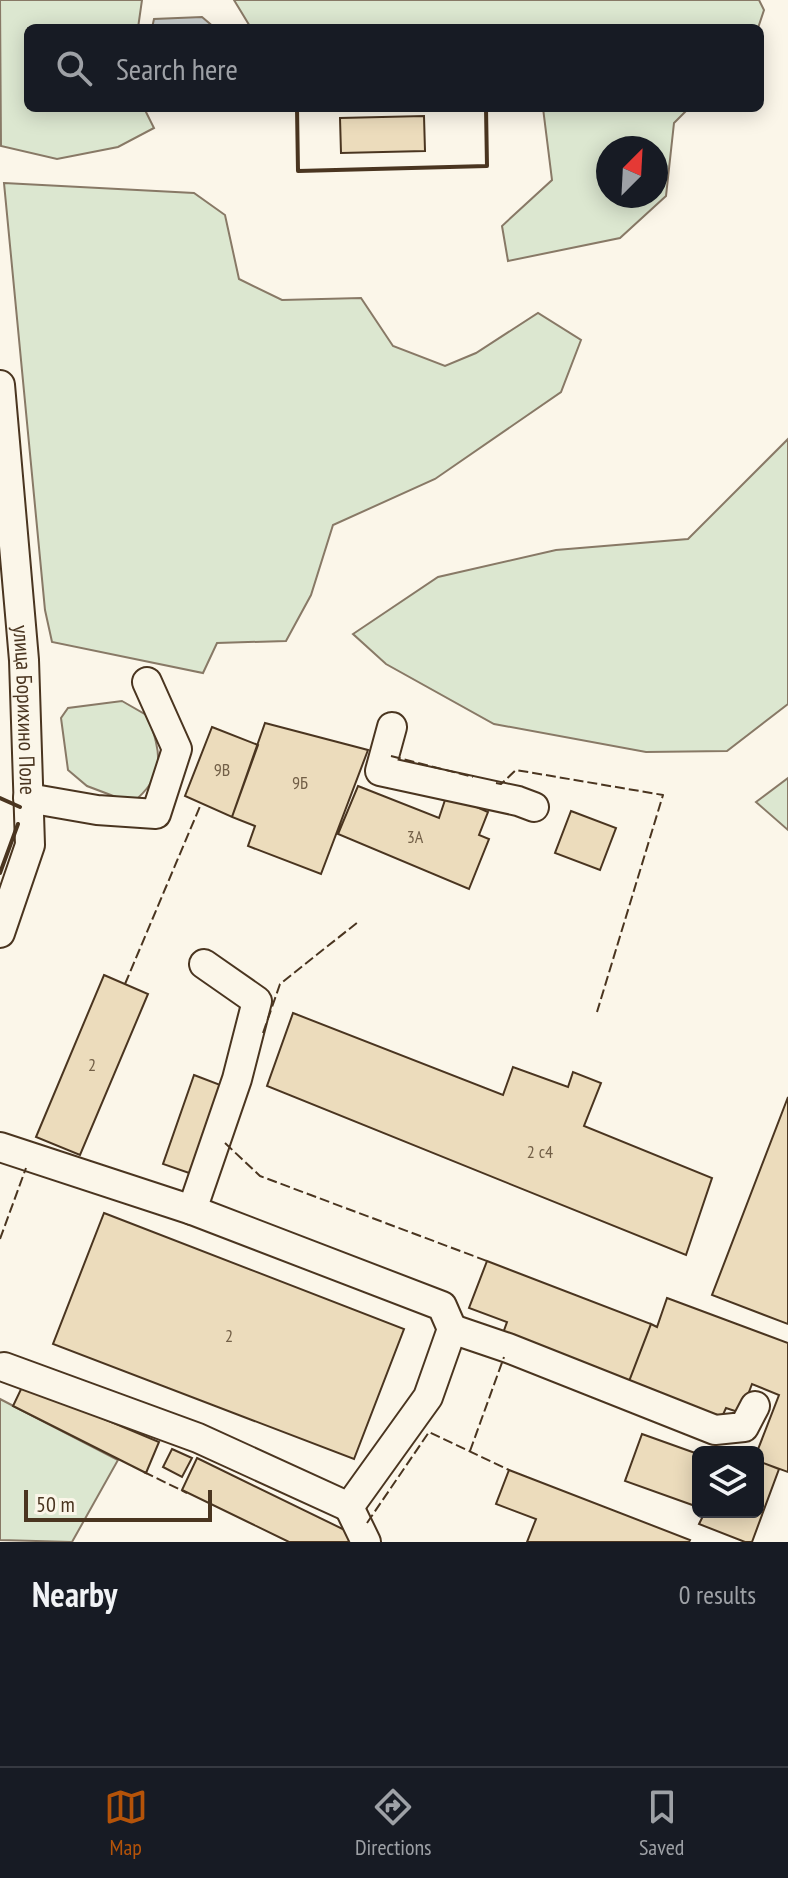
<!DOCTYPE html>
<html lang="en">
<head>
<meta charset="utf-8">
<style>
  :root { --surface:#171b24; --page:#20242c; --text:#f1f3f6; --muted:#9ea1a6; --line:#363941; --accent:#b45309 }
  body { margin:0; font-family:"PT Sans Narrow",sans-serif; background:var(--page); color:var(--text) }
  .controls { position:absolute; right:24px; bottom:24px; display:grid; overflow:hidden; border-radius:12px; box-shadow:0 4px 20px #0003 }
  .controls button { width:72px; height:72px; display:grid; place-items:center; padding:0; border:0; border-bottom:2px solid var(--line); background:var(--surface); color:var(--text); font:40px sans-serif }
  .compass { position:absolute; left:596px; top:136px; width:72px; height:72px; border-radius:50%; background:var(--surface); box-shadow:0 4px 20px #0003; rotate:24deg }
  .scale { position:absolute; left:24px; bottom:20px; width:188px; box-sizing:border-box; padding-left:8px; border:4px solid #4a3520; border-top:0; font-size:22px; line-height:28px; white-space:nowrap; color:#4a3520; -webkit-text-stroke:6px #fbf6e9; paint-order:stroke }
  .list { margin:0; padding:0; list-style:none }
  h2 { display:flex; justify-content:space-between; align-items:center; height:104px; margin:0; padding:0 32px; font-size:34px }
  h2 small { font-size:26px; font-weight:400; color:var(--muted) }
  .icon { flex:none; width:44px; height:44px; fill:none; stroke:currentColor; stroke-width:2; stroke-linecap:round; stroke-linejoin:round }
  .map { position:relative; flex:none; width:788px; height:1542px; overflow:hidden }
  .search { position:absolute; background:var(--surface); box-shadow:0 4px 20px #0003; left:24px; right:24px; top:24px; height:88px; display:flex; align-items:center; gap:20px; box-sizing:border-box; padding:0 28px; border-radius:12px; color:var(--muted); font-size:30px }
  .sheet { height:224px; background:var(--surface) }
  nav { display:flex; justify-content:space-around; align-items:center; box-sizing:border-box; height:112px; border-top:2px solid var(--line); background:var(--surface); font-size:22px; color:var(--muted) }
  nav a { display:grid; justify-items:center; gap:4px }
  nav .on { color:var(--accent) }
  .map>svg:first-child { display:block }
  .green { fill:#dce7d0; stroke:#887966; stroke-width:2; fill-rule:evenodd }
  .water { fill:#c9cecd; stroke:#887966; stroke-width:2 }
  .building { fill:#ecdcbc; stroke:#4a3520; stroke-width:2 }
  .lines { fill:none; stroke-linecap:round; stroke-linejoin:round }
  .minor-casing { stroke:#4a3520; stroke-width:32 }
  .minor { stroke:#fbf6e9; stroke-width:28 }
  .fence { stroke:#4a3520; stroke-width:2; stroke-dasharray:10 4; stroke-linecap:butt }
  .wall { stroke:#4a3520; stroke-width:4 }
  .labels { text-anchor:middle; stroke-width:6; stroke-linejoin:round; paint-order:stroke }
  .number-label { font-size:18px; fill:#725f47 }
  .street-label { font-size:22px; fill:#4a3520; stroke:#fbf6e9 }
</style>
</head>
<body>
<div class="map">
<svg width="788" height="1542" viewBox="0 0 788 1542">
  <rect width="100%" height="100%" fill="#fbf6e9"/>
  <path class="green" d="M0,0H142L138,28H28V108H144L154,128L118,147L57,159L1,146Z
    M234,0H759L764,10L758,28H251Z
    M543,108H689L674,123L666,196L620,238L508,261L502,226L552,180ZM608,148H656V196H608Z
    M4,183L194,193L225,215L239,279L282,300L361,298L393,346L445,366L476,353L538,313L581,340L561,392L435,479L333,525L311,595L286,641L217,643L203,673L52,642L45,610Z
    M788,439V704L727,751L646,752L494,724L386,664L353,634L438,577L556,550L688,539Z
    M122,701L148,716C161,754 167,775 132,803L87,786L68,770L61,718L68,708Z
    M788,778V830L756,802Z
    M0,1399L118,1460L72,1542L0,1540Z"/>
  <path class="water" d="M202,17L215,28H152L154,19Z"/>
  <path class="building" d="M424,116L425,151L341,153L340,118Z
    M265,723L368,750L321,874L248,846L255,826L232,817Z
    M212,727L258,745L232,817L185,796Z
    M358,786L439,818L447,794L488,812L479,835L489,839L469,889L338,834Z
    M571,811L616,828L600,870L555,853Z
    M104,975L148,994L80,1155L36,1137Z
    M293,1013L503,1095L513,1067L568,1087L573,1072L601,1083L584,1126L712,1178L686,1255L267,1086Z
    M194,1075L223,1086L192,1174L163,1164Z
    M788,1097V1324L712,1295Z
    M104,1213L404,1329L354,1459L53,1344Z
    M487,1261L651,1324L628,1384L502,1336L507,1322L469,1308Z
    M667,1298L788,1343V1472L758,1461L757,1452L779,1395L752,1384L741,1413L726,1408L721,1419L628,1384L651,1324L657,1327Z
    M23,1385L159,1442L146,1473L13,1406Z
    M642,1434L698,1454V1507L625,1481Z
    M172,1449L192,1458L182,1477L163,1467Z
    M197,1458L357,1536L355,1542H289L182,1490Z
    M758,1461L779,1469L752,1542H745L699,1524L705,1512H758Z
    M509,1470L690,1540L689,1542H527L536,1519L496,1504Z"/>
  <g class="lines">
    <g class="minor-casing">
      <g id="minor">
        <path id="s1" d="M0,385L24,660L30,845L0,933"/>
        <path d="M392,727L380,771L518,801L534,807"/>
        <path d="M28,798L97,810L156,814L177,749L147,682"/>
        <path d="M0,1147L192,1210L237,1079L257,1001L204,964"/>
        <path d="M452,1329L508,1348L715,1430L744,1427L755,1406"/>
        <path d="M4,1367L198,1438L349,1507L428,1397L452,1329L442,1306L192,1210"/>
        <path d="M349,1507L366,1542"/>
      </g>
    </g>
    <use href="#minor" class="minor"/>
    <path class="fence" d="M391,756L473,777
      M496,783L501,784L516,770L663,795L597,1012
      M125,984L201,804
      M263,1033L280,984L358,922
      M225,1143L260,1176L487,1261
      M0,1239L26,1168
      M470,1451L504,1357
      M144,1472L187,1493
      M367,1523L429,1432L509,1470"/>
    <path class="wall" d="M297,108L298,171L487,166L486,108
      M0,798L20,807
      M0,873L18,824"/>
  </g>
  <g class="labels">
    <g class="number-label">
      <text x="222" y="776">9В</text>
      <text x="300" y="789">9Б</text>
      <text x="415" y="843">3А</text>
      <text x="92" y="1071">2</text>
      <text x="540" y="1158">2 с4</text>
      <text x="229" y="1342">2</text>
    </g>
    <g class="street-label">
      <text dy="8" stroke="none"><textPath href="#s1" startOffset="326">улица Борихино Поле</textPath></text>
    </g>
  </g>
</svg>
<div class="controls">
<button><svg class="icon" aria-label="layers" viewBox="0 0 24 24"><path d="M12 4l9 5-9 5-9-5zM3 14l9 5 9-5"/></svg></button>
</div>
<svg class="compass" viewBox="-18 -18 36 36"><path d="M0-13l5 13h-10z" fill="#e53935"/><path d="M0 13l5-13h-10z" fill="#9ea1a6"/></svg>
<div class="scale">50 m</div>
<div class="search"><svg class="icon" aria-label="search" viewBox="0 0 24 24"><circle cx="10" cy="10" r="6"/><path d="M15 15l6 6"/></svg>Search here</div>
</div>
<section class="sheet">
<h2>Nearby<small>0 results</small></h2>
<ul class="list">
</ul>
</section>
<nav>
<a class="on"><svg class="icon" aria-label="map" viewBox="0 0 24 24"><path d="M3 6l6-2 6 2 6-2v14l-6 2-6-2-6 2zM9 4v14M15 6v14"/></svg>Map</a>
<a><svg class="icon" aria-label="directions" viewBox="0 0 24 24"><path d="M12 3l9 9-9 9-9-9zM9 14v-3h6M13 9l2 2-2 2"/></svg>Directions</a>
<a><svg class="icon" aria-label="saved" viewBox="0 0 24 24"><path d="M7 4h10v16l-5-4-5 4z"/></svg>Saved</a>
</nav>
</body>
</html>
